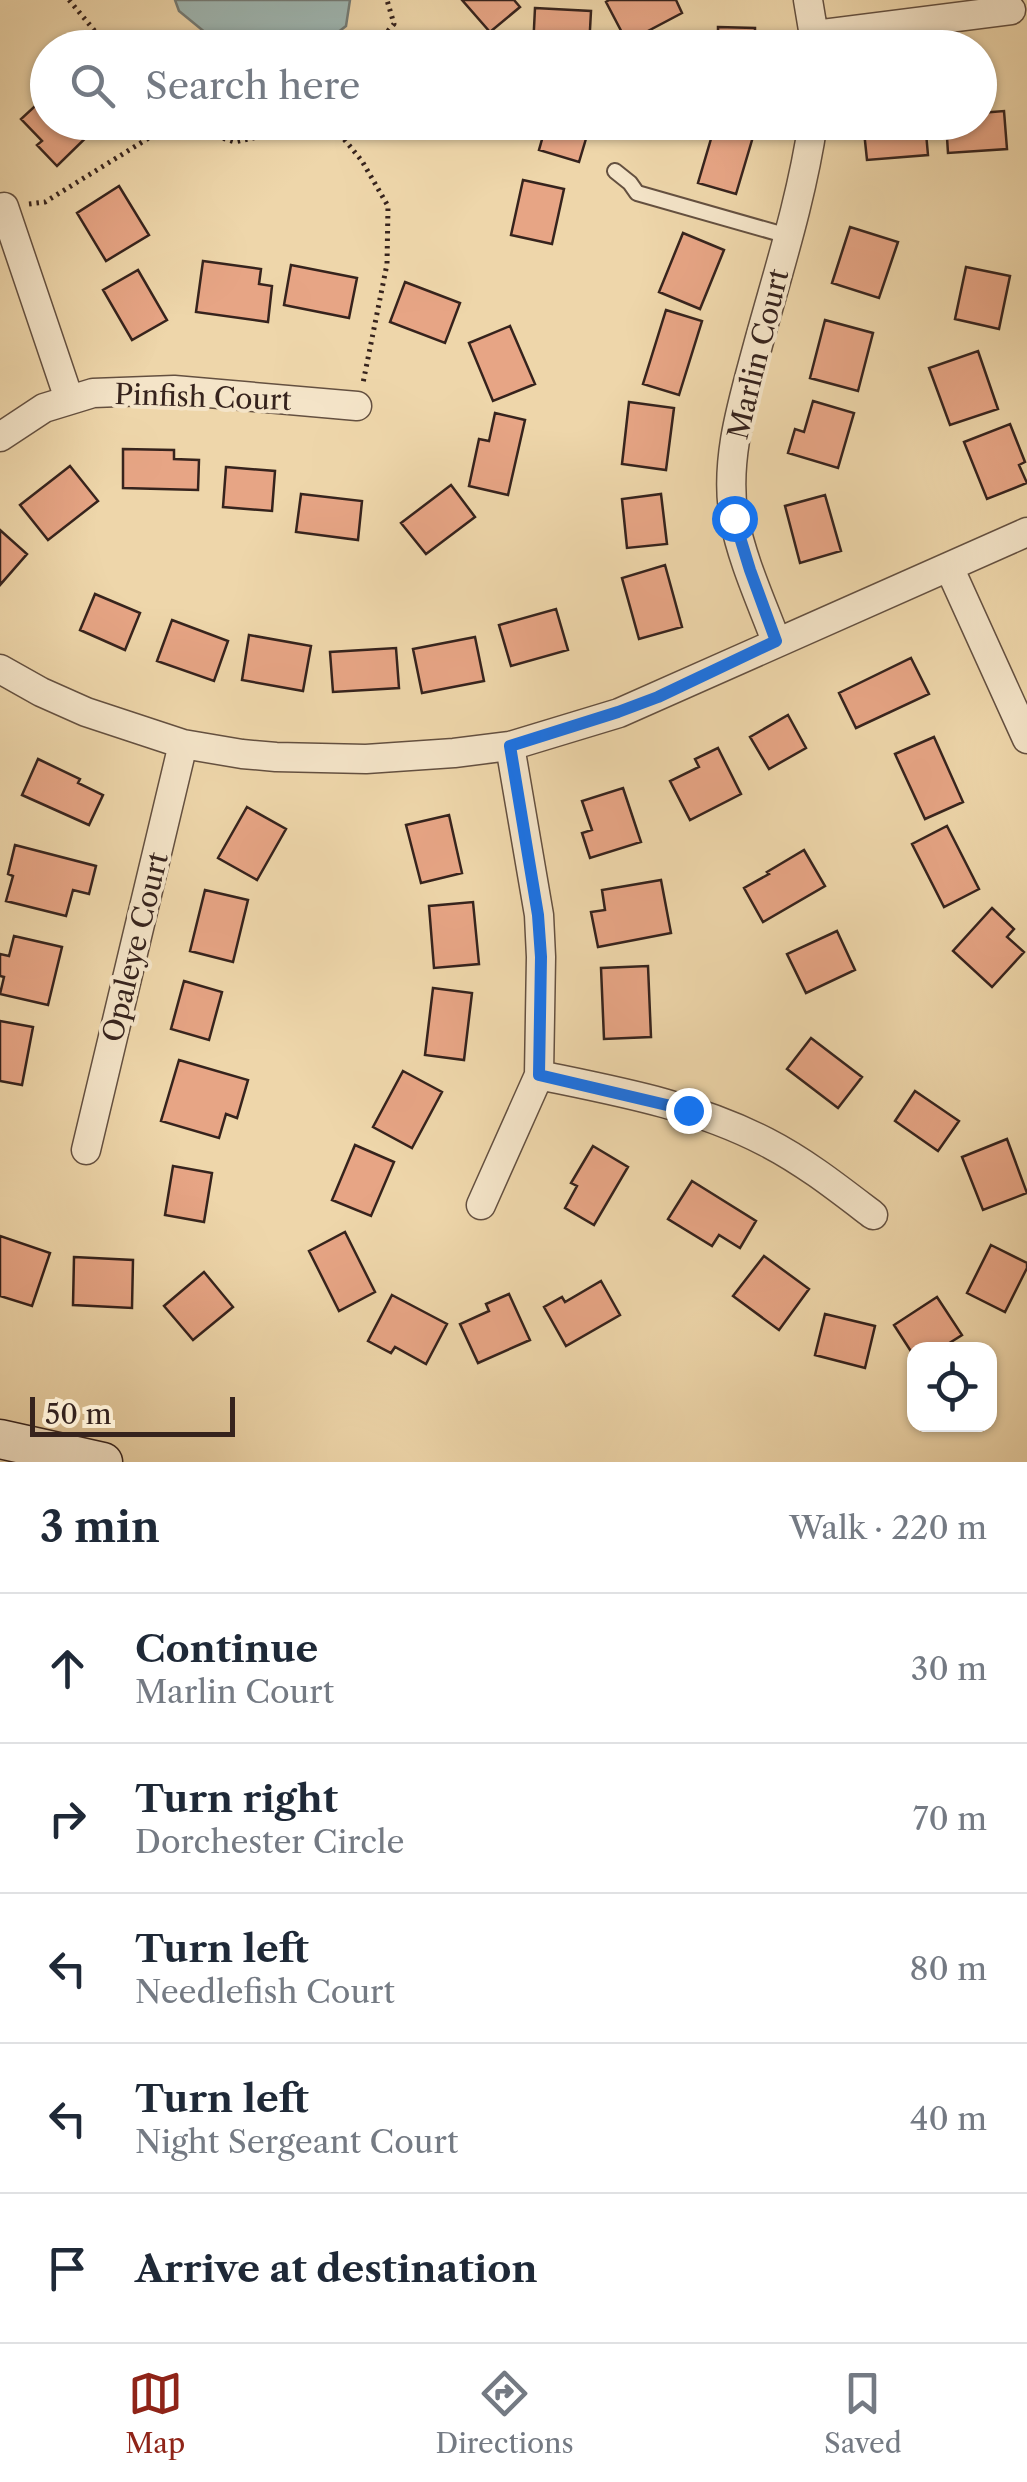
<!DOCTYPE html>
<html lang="en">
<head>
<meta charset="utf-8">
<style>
  :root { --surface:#fff; --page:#f6f6f7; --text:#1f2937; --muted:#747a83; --line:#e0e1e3; --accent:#8f2418 }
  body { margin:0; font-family:"Libre Caslon Text",serif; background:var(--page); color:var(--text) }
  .controls { position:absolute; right:30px; bottom:30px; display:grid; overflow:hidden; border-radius:20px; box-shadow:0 2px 8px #0004 }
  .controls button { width:90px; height:90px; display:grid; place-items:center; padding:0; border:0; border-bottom:2px solid var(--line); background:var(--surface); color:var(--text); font:50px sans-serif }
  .scale { position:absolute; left:30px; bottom:25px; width:205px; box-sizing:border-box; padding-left:10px; border:5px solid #36231d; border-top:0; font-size:28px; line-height:35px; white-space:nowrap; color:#36231d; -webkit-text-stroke:8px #f4e4c8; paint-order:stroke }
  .stop { position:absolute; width:30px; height:30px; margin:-22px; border:8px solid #1a73e8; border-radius:50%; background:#fff }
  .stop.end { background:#1a73e8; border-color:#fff; box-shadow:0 2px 10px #0008 }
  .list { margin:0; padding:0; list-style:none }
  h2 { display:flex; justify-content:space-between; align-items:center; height:130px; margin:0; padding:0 40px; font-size:42px }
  h2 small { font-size:32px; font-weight:400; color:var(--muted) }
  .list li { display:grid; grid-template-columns:65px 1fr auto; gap:30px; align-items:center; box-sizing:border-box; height:150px; padding:0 40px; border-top:2px solid var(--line) }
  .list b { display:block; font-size:38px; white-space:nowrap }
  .list p { margin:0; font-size:32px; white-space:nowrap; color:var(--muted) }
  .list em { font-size:32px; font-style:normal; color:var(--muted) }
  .icon { flex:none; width:55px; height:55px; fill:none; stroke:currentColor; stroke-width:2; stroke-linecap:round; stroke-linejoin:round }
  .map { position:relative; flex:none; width:1027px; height:1462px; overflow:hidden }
  .search { position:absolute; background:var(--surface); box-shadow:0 2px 8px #0004; left:30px; right:30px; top:30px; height:110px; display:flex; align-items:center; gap:25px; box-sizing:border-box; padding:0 35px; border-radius:55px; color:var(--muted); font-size:38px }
  .sheet { height:880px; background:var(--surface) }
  nav { display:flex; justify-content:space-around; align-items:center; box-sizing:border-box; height:140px; border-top:2px solid var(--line); background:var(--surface); font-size:28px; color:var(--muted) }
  nav a { display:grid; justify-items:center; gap:5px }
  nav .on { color:var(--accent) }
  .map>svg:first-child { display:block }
  .water { fill:#9eb7b3; stroke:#747c77; stroke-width:2.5 }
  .building { fill:#e7a585; stroke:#36231d; stroke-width:2.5 }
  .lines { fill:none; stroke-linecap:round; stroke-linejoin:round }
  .service-casing { stroke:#645040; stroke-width:18 }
  .minor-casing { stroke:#645040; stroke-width:31 }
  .secondary-casing { stroke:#36231d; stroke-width:41 }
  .path { stroke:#36231d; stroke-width:5; stroke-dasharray:2.5 5; stroke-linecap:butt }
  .service { stroke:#f4e4c8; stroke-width:14 }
  .minor { stroke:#f4e4c8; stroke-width:28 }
  .secondary { stroke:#f4e4c8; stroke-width:38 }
  .route { stroke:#1a73e8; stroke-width:12 }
  .labels { text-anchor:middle; stroke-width:8; stroke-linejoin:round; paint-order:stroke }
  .street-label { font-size:28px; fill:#36231d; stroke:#f4e4c8 }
</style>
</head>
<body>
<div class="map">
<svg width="1027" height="1462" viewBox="0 0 1027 1462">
  <rect width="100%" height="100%" fill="#eed6aa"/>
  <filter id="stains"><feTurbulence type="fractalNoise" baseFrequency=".002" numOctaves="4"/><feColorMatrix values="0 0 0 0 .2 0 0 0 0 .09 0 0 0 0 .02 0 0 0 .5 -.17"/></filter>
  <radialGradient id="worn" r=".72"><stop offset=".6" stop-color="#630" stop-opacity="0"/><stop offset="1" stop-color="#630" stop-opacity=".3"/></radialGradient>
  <path class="water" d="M175,0H350L346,26L319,47H223L179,11Z"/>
  <path class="building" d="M462,0H514L520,7L490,32Z
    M609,0H676L682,13L627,42L606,2Z
    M535,8L591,11L589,48H533Z
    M718,27L755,28V48H718Z
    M48,94V122H102L57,166L37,145L42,141L21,119Z
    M1004,111L1007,149L948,153L946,122H980V113Z
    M547,122H591L579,162L539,150Z
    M716,122H732L755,130L736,194L698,183Z
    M863,122H925L928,155L867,160Z
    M523,180L564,189L552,244L511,235Z
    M119,186L149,235L106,261L77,213Z
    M850,227L898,242L879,298L832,283Z
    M683,233L724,250L700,309L659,292Z
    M203,261L261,269L259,284L272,286L268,322L196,312Z
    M291,265L357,278L349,318L284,305Z
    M966,267L1010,276L999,329L955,319Z
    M138,270L167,320L132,340L103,290Z
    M405,282L460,303L445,343L390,322Z
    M666,310L702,321L679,395L643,384Z
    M825,320L873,333L858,391L810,378Z
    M510,326L535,384L493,401L469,343Z
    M978,351L998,409L950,425L929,368Z
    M813,401L854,413L838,468L788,453L795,429L804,432Z
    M629,402L674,408L666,470L622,464Z
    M495,413L525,420L508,495L469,486L479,439L489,441Z
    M1010,424L1025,462L1019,465L1027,483L987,499L964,442Z
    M123,449L174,450V459L199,460L198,490L123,488Z
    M70,466L98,501L48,540L20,505Z
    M226,467L275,471L272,511L223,507Z
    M451,485L475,517L426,554L401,523Z
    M301,494L362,501L358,540L296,532Z
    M661,494L667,544L627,548L622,499Z
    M825,495L841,551L800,563L785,506Z
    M0,530L27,554L0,585Z
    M665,565L682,627L639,639L622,578Z
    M95,594L140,613L125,650L80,630Z
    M556,609L568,650L511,666L499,625Z
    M172,620L228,641L214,681L157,661Z
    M249,635L311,646L303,691L242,680Z
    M475,637L484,681L422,693L413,649Z
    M396,648L399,688L333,692L330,652Z
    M911,658L929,694L856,728L839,693Z
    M788,715L806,748L769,769L750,737Z
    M934,737L963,802L925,819L895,754Z
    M718,748L741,794L690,820L670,781L699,767L695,759Z
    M38,759L80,779L78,783L103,795L89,825L22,795Z
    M623,788L641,842L590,858L582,833L592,830L582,801Z
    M247,807L286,829L257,880L218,858Z
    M449,815L462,873L421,883L406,825Z
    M947,826L979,889L944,907L912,844Z
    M15,845L96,866L89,894L73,890L66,916L6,901L13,876L8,874Z
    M804,850L825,886L763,922L744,888L769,874L767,872Z
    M661,880L671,933L598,947L591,912L605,910L602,890Z
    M205,890L248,900L233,962L190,951Z
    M473,902L479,964L434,968L429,906Z
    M992,908L1014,929L1007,937L1024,952L992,987L953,951Z
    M837,931L855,970L806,993L787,954Z
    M14,936L62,947L48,1005L0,994L4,977L0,976V954L9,956Z
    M648,966L651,1037L604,1039L601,968Z
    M184,981L222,992L209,1040L171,1029Z
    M433,988L472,993L464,1060L425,1055Z
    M0,1021L33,1027L22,1085L0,1081Z
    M811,1038L862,1077L838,1108L787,1069Z
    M179,1060L248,1080L237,1118L226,1114L219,1138L161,1121Z
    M403,1071L442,1092L412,1148L373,1127Z
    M915,1091L959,1121L938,1151L895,1121Z
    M1007,1139L1027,1193L983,1210L962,1157Z
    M355,1145L394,1162L371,1216L332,1200Z
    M593,1146L628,1167L594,1225L565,1208L577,1186L571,1183Z
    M173,1166L212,1173L204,1222L165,1215Z
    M692,1181L756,1221L740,1248L719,1235L712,1246L668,1219Z
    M345,1232L375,1292L339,1311L309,1251Z
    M0,1236L50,1253L32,1306L0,1296Z
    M991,1245L1027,1263V1268L1005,1312L967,1293Z
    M764,1256L809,1289L779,1330L733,1296Z
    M74,1257L133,1260L132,1308L73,1305Z
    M204,1272L233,1307L193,1340L164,1306Z
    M601,1281L620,1315L566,1346L544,1307L562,1297L565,1302Z
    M509,1294L530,1340L478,1363L460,1324L489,1311L486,1304Z
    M392,1295L447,1324L426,1364L395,1347L391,1353L368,1341Z
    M937,1297L962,1335L943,1347L945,1350H914V1356L894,1325Z
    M825,1314L875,1326L865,1368L815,1355Z"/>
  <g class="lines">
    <g class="service-casing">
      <path id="service" d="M615,171L630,183L637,193L788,236"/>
    </g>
    <g class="minor-casing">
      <path id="minor" d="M808,0L816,48
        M815,35L1011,10
        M4,207L69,399
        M0,437L44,408L93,393L174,390L357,406
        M949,567L1027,739
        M776,641C761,601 742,560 734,518C724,460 743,401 758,345C778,272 802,198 813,122
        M0,669L41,692L86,712L183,744L242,754L276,757L366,759L454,753L510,746L619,713L1027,532
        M539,1075C616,1091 695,1105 766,1142C805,1162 839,1189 873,1215
        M86,1150L183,744
        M481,1205L539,1075L541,957L539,915L510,746"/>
    </g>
    <g class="secondary-casing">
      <path id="secondary" d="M0,1439L103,1462"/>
    </g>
    <path class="path" d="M69,0L109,48
      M373,48L394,24L387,0
      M330,122L362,161L388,206L387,264L363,383
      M173,123L235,142L303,127L315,122
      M29,204L45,202L173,123"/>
    <use href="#service" class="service"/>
    <use href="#minor" class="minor"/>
    <use href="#secondary" class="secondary"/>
  </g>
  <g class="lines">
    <path class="route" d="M688,1110L539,1075L541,957L538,915L510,746L618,712L658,697L776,641L750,570L734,518"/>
  </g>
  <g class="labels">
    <g class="street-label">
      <text transform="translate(758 354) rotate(-76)" y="10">Marlin Court</text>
      <text transform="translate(203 397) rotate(2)" y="10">Pinfish Court</text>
      <text transform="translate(135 947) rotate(-76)" y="10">Opaleye Court</text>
    </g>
  </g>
  <rect width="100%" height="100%" filter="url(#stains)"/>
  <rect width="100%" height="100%" fill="url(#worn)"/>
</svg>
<div class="controls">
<button><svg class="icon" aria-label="locate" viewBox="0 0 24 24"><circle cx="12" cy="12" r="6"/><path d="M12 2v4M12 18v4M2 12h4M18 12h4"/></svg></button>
</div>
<div class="scale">50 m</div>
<div class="stop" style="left:734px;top:518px"></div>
<div class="stop end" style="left:688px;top:1110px"></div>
<div class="search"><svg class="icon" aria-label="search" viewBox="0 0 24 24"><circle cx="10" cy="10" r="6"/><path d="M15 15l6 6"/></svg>Search here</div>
</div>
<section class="sheet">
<h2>3 min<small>Walk · 220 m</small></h2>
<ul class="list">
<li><svg class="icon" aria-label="ahead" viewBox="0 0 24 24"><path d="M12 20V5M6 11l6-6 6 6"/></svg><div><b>Continue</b><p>Marlin Court</p></div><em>30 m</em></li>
<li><svg class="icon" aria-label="right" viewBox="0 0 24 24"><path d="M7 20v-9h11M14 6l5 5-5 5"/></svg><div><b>Turn right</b><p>Dorchester Circle</p></div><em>70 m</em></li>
<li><svg class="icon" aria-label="left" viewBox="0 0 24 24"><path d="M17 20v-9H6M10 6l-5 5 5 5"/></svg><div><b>Turn left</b><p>Needlefish Court</p></div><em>80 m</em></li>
<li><svg class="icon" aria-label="left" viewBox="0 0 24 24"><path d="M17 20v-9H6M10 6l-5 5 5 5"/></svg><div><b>Turn left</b><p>Night Sergeant Court</p></div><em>40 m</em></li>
<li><svg class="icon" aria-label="arrive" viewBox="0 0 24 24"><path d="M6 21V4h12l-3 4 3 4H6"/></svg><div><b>Arrive at destination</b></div></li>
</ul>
</section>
<nav>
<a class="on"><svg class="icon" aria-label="map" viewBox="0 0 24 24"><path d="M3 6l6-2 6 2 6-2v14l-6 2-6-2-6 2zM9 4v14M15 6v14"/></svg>Map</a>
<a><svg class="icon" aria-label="directions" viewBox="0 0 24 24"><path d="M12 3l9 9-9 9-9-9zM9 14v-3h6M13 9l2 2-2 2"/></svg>Directions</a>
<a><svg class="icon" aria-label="saved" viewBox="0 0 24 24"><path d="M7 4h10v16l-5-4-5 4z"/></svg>Saved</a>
</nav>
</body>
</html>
